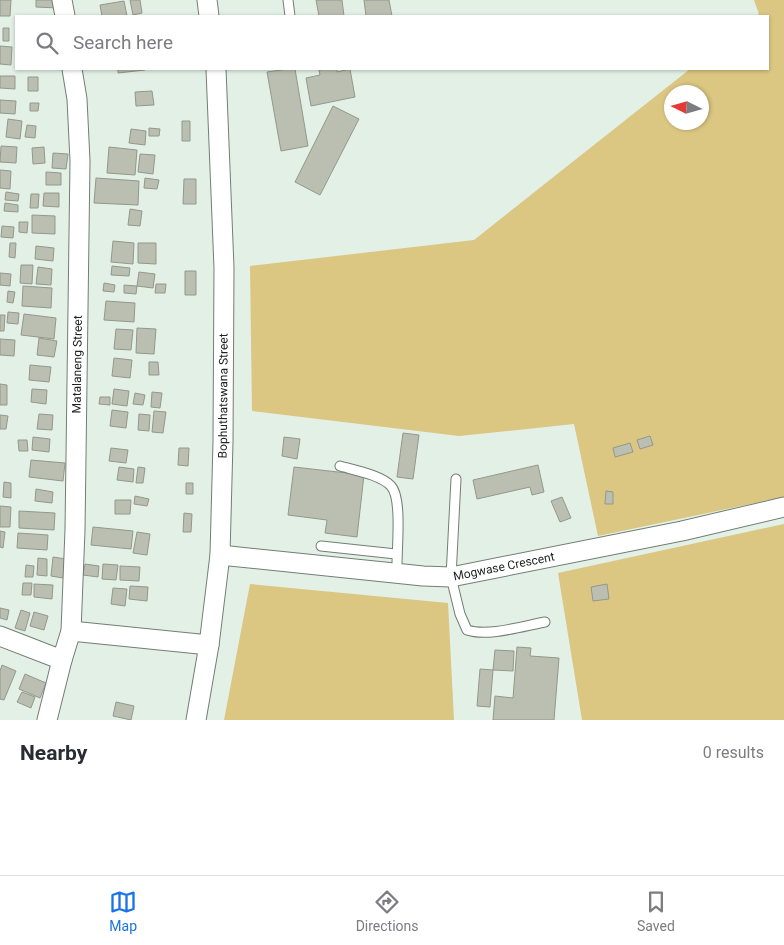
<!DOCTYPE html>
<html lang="en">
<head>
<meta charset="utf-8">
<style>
  :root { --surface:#fff; --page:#f7f7f7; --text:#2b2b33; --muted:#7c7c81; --line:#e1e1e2; --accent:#1a73e8 }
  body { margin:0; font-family:Roboto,sans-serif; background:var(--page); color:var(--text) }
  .compass { position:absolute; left:664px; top:85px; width:45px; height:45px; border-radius:50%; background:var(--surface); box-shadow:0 1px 4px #0004; rotate:275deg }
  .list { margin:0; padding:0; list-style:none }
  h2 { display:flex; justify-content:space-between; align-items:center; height:65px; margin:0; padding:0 20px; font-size:21px }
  h2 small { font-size:16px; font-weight:400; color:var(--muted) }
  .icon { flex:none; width:28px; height:28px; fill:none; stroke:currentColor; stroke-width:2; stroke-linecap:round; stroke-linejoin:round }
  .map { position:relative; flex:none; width:784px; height:720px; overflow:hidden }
  .search { position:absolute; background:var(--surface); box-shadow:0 1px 4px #0004; left:15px; right:15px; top:15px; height:55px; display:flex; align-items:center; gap:12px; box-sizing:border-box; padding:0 18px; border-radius:0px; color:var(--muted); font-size:19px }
  .sheet { height:155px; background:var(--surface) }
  nav { display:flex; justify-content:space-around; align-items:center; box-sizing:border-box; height:70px; border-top:1px solid var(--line); background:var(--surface); font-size:14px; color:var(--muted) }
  nav a { display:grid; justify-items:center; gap:2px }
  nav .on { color:var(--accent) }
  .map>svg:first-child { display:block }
  .green { fill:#dbc682; fill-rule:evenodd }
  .building { fill:#babfb2; stroke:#93988b }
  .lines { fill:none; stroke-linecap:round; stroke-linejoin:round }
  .lane-casing { stroke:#727e75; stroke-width:11 }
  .street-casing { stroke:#727e75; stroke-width:21 }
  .lane { stroke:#fff; stroke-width:9 }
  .street { stroke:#fff; stroke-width:19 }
  .labels { text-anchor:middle; stroke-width:4; stroke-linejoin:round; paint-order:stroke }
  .street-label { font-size:12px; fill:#202521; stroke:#e3f0e6 }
</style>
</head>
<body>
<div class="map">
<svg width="784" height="720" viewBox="0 0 784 720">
  <rect width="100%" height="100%" fill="#e3f0e6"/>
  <path class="green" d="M754,0H784V497L598,536L574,424L459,436L252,411L250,266L474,240L690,69H768V16H756L759,14ZM672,92H702V122H672Z
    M784,524V720H582L558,573Z
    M250,584L448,603L454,720H224Z"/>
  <path class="building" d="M0,0H11L10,16H0Z
    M36,0H58L57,8L36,7Z
    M130,0H140L142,13L133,15Z
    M316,0H342L344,16H319Z
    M364,0H389L392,16H366Z
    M124,1L127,16H102L100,5Z
    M3,28H9V41H3Z
    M0,46L12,47L11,65L0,64Z
    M118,69H145V70L118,73Z
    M288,69H295L308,146L281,151L267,72Z
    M327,69H337V72L350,69L355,97L311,106L306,78L320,75L319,70Z
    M0,76H15V89L0,88Z
    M28,77H38V91H28Z
    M152,91L154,105L136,106L135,92Z
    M0,100L16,101L15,114L0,113Z
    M30,103H39L38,111H30Z
    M333,106L359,119L320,195L295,182Z
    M8,119L22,121L20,139L6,137Z
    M182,121H190V141H182Z
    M27,125L36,126L35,138L25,137Z
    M149,128L160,129L159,136H149Z
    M131,129L146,131L145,145L129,143Z
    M1,146L17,147L16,163L0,162Z
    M44,147L45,163L33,164L32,148Z
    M109,147L137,150L135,175L107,173Z
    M53,153L68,154L66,169L52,168Z
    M140,154L155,155L153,174L138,172Z
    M0,170L11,171L10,189L0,188Z
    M46,172L61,173V185H46Z
    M96,178L139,181L138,205L94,203Z
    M145,178L159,180L157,189L144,188Z
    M184,179H196V204H183Z
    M6,192L19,194L18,201L5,200Z
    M44,193H59V207L43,206Z
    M31,194H39L38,208H30Z
    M5,203L18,205V212L4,211Z
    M130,209L142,211L140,226L128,225Z
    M32,215L55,216V234L32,233Z
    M19,222H28L27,233L19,232Z
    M2,226L14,227L13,238L1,237Z
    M113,241L134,243L133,264L111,262Z
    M10,243H16L15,258L9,257Z
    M138,243H156V264L138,263Z
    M36,246L54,248L53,261L35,259Z
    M21,265H33L32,284L20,283Z
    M112,266L130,268L129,276L111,275Z
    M38,267L52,269L51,285L36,284Z
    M185,271H196V295H185Z
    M139,272L155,274L153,288L137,286Z
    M0,273L11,274L10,286L0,285Z
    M104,283L115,285L114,292L103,291Z
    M156,284H166L165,293H155Z
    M124,285L137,286L136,294L124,293Z
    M23,286L52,288L51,308L22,306Z
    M8,291L15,292L13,303L7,302Z
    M106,301L135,303L134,322L104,320Z
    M8,312L19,313L18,324L7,323Z
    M24,314L56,318L54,339L21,335Z
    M0,315H5L4,331H0Z
    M137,328L156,329L154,354L136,353Z
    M116,329L133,330L131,350L114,349Z
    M39,338L57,341L54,357L37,355Z
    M0,339L15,340L14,356L0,355Z
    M114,358L132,360L130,378L112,376Z
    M149,362H158L159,375H149Z
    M30,365L51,367L49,382L29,380Z
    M0,384L7,385V405H0Z
    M32,389L47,390L46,404L31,402Z
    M114,389L129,391L127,406L112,404Z
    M152,392L162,393L160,408L151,407Z
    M135,393L145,395L143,405L133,404Z
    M100,397H110V405L99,404Z
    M112,410L128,412L126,428L110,426Z
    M154,411L166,412L163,433L152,432Z
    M39,414L53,415L52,430L37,429Z
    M139,414L150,415L149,431L138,430Z
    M0,415L8,416L6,429H0Z
    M403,433L419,435L413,479L397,477Z
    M650,436L653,445L640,449L637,440Z
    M33,437L50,439L49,452L32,450Z
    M284,437L300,439L297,459L282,456Z
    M18,440H27L28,451H19Z
    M630,443L633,452L615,457L613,448Z
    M111,448L128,450L126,463L109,461Z
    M179,448H189L188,466L178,465Z
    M31,460L65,463L63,481L29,477Z
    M538,465L544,492L532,495L530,487L477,499L473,480Z
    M119,467L134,469L133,482L117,480Z
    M138,467L145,468L143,483H136Z
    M294,467L364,475L357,537L325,533L327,520L288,515Z
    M4,482L11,483V498L3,497Z
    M186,483H193V494H186Z
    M36,489L53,492L52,503L35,501Z
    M606,491L613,492V504H605Z
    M135,496L149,499L147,506L134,504Z
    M562,497L571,518L560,522L551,501Z
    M115,500H131L130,514H115Z
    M0,506L11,507L10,527H0Z
    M19,511L55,513L54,530L19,528Z
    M184,513L192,514L191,532H183Z
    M93,527L133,531L131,549L91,545Z
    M0,531L5,532L3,548L0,547Z
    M137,532L150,534L147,555L133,553Z
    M18,533L48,535L47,550L17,548Z
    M53,557L66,559L63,578L51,576Z
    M38,558L47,559V576L37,575Z
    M85,564L99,566L98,577L83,575Z
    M103,564L118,565L116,580L102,579Z
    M26,565L34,566L33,577H25Z
    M120,566L140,567L139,581L120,580Z
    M23,583H32L31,595H22Z
    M34,584L53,585L52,599L34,597Z
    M607,584L609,599L593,601L591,587Z
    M130,586L148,587L147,601L129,599Z
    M113,588L127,589L125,606L111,604Z
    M0,608L9,610L7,620L0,618Z
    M21,610L30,613L25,631L15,628Z
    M34,612L48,616L44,630L30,626Z
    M517,647L531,648L530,656L559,658L554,720H493L495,696L513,698Z
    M495,650L514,651L513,671L493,670Z
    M2,665L16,671L4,700L0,699V671Z
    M480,669L493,670L490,707L477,706Z
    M25,674L46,683L40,698L19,689Z
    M22,692L35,697L31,708L17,702Z
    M116,702L134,706L131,720L113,716Z"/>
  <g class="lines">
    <g class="lane-casing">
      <path id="lane" d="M288,0L290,16
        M340,466C354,470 381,475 391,486C403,499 396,554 397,573
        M456,479L451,577L460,614L467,630C488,637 523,626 545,622
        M321,546L396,554"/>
    </g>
    <g class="street-casing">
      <g id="street">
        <path d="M62,0L65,16"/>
        <path d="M207,0L209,16"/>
        <path id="s1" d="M220,555L423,576L451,577L682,531L784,507"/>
        <path d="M71,631L209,645"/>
        <path d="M0,636L62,660"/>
        <path id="s2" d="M47,720L62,660L71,631L75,530L80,161L77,99L72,69"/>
        <path id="s3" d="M196,720L209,645L220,555L223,442L224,268L216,69"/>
      </g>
    </g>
    <use href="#lane" class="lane"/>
    <use href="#street" class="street"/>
  </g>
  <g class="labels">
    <g class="street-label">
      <text dy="4" stroke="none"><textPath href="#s2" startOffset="359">Matalaneng Street</textPath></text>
      <text dy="4" stroke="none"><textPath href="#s3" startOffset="326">Bophuthatswana Street</textPath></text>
      <text dy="4" stroke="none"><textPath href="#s1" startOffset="286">Mogwase Crescent</textPath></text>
    </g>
  </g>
</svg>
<svg class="compass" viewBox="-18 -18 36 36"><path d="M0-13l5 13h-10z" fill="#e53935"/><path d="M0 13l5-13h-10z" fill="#7c7c81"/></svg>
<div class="search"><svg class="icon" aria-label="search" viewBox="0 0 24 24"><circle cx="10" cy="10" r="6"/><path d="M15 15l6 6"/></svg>Search here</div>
</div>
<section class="sheet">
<h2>Nearby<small>0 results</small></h2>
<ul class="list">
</ul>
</section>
<nav>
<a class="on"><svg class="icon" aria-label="map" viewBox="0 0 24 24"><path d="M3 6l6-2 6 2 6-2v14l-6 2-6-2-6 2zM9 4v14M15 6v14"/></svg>Map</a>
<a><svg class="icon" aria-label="directions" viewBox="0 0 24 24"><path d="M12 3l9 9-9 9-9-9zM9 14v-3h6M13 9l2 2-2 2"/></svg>Directions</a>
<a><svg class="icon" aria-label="saved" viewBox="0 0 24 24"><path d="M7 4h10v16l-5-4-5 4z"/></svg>Saved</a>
</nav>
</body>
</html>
